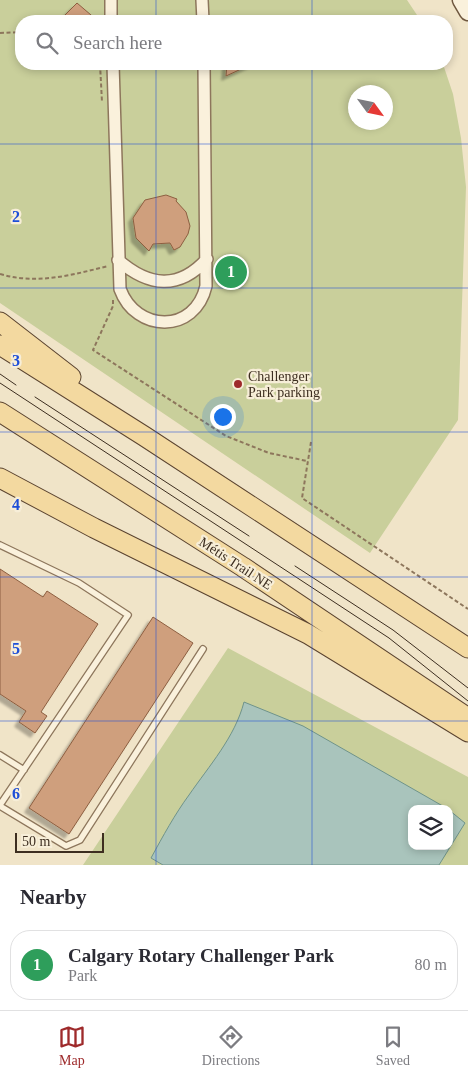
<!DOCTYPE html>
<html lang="en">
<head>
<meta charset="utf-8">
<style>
  :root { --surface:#fff; --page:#f2f2f3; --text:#2b2b33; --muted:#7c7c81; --line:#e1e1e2; --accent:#9e2a2b }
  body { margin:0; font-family:"Times New Roman",serif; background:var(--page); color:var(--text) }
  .controls { position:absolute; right:15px; bottom:15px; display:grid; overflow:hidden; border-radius:10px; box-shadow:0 2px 8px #0003 }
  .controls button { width:45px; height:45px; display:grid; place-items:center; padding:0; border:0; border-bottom:1px solid var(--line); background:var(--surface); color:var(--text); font:25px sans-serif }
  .compass { position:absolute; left:348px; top:85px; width:45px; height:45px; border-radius:50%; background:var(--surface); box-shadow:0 2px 8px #0003; rotate:123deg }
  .scale { position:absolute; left:15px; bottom:12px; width:89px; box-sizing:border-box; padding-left:5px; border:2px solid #3d2e20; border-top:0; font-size:14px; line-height:18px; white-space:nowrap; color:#3d2e20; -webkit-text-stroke:4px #f7eed8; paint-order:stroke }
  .you { position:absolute; left:222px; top:416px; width:18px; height:18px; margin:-12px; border:4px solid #fff; border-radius:50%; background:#1a73e8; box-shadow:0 0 0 8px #1a73e833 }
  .badge { display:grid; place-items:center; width:32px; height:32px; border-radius:50%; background:var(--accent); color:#fff; font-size:16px; font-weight:700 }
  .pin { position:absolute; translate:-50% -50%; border:2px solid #fff; box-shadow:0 1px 5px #0006 }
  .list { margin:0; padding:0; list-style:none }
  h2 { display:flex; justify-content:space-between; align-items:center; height:65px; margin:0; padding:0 20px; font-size:21px }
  h2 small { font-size:16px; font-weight:400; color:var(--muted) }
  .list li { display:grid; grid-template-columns:32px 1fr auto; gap:15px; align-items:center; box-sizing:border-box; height:70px; margin:0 10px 10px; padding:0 10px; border:1px solid var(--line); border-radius:20px }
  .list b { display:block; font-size:19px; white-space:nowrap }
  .list p { margin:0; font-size:16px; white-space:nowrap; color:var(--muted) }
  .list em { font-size:16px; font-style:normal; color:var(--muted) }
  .icon { flex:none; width:28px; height:28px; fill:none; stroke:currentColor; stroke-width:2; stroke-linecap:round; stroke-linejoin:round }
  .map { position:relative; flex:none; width:468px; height:865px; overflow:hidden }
  .search { position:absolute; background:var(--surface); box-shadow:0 2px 8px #0003; left:15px; right:15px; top:15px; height:55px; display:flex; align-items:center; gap:12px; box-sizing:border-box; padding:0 18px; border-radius:20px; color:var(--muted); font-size:19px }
  .sheet { height:145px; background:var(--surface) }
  nav { display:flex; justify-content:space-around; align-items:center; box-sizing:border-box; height:70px; border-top:1px solid var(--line); background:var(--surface); font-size:14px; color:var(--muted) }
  nav a { display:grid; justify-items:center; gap:2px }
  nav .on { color:var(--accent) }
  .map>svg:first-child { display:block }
  .green { fill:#c9cf9b; fill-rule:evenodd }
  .water { fill:#a9c4bc; stroke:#6f938a }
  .building { fill:#cf9f7d; stroke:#8d5f41; filter:url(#shadow) }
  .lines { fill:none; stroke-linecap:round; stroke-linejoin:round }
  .lane-casing { stroke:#8d765c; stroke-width:8 }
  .street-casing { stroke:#8d765c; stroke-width:14 }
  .secondary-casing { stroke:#6f573f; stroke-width:19 }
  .primary-casing { stroke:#5b4430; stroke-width:21 }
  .path { stroke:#8d765c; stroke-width:2; stroke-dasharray:4 2.5; stroke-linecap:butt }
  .lane { stroke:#faf1dc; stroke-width:5.5 }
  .street { stroke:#faf1dc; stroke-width:11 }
  .secondary { stroke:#faf1dc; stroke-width:16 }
  .primary { stroke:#f3d9a0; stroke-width:19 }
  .tram { stroke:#3d2e20; stroke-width:1 }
  .grid { fill:none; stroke:#1d4ed8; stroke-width:1; stroke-opacity:0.55 }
  .poi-dot { fill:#9e2a2b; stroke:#f7eed8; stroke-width:2 }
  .labels { text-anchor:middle; stroke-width:4.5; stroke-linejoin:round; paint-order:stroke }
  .poi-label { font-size:14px; fill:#3d2e20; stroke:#f7eed8; text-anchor:start }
  .street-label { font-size:14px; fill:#3d2e20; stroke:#f7eed8 }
  .grid-label { font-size:16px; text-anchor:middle; font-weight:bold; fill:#1d4ed8; stroke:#f7eed8; stroke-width:4.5; stroke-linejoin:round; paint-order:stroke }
</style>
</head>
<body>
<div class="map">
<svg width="468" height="865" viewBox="0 0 468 865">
  <defs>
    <filter id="shadow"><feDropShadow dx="-4.5" dy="4.5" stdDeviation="1" flood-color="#0004"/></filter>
  </defs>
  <rect width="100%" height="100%" fill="#f0e4c8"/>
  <path class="green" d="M0,0H407L421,21H21V64H443L453,94L461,138L466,187L458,420L370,553L0,303ZM356,92H386V122H356Z
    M228,648L468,777V865H83ZM412,809H449V846H412Z"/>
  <path class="water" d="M244,702L303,726L448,809H412V846H449V810L465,823L439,865H163L151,858C163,836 175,814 189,795C209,766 235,737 244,702Z"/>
  <path class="building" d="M77,3L98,21H59Z
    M227,64H252L226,76Z
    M166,195L177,199L176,201L186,212L190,226L188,234L180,247L174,250L170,243L153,244L149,251L136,238L133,218L145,200Z
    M0,569L43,597L47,591L98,624L41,712L47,716L35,733L19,722L26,711L0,694Z
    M153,617L193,643L69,834L29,808Z"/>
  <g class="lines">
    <g class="lane-casing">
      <path id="lane" d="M0,545L79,583L128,615L0,805
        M0,755L24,770
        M0,806L66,846L80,840L203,649"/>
    </g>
    <g class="street-casing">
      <path id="street" d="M111,0V21
        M202,0L203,21
        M113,64L120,289C136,333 195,334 206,286L204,64
        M118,260C149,287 179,290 207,259"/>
    </g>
    <g class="secondary-casing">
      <path id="secondary" d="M461,0L468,12"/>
    </g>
    <g class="primary-casing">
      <path id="primary" d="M0,322L71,377
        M0,345L144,436L468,648
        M0,412L243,567L468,718
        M0,478L94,528L308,634L468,732"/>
    </g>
    <path class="path" d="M0,33L21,32
      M100,64L102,102
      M0,274C37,285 72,275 108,266
      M113,300V306L93,350L226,436L269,453L307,461
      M311,442L302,498L468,609"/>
    <use href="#lane" class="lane"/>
    <use href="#street" class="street"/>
    <use href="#secondary" class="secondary"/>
    <use href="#primary" class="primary"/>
    <path class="tram" d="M0,374L16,385
      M0,383L389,638L468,701
      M35,397L249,536
      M295,566L393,630L468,688"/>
  </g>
  <path class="grid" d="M156,0V21M312,0V21M156,64V865M312,64V865M0,144H468M0,288H468M0,432H468M0,577H468M0,721H468"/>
  <circle class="poi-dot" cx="238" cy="384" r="5"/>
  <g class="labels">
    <g class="poi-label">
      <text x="248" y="381">Challenger<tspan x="248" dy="16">Park parking</tspan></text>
    </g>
    <g class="street-label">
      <text transform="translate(236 563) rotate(33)" y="5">Métis Trail NE</text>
    </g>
  </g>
  <g class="grid-label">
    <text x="16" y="222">2</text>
    <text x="16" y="366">3</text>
    <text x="16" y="510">4</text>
    <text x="16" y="654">5</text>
    <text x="16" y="799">6</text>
  </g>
</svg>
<div class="controls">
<button><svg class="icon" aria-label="layers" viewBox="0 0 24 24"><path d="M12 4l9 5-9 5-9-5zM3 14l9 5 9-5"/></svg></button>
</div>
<svg class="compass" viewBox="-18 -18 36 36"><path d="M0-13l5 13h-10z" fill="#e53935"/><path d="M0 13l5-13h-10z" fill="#7c7c81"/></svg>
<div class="scale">50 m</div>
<div class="you"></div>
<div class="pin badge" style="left:231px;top:272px;background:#2e9e5b">1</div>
<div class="search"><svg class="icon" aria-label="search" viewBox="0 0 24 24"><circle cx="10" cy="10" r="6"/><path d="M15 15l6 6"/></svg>Search here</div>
</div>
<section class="sheet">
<h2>Nearby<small></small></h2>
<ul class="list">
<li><span class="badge" style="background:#2e9e5b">1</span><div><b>Calgary Rotary Challenger Park</b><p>Park</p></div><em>80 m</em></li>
</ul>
</section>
<nav>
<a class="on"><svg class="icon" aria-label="map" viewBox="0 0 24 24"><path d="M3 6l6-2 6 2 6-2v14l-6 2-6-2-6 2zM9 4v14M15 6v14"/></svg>Map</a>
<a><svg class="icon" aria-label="directions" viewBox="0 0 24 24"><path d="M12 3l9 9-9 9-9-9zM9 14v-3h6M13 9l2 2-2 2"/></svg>Directions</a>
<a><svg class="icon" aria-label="saved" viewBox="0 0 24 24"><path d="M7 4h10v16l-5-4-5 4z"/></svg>Saved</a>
</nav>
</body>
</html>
